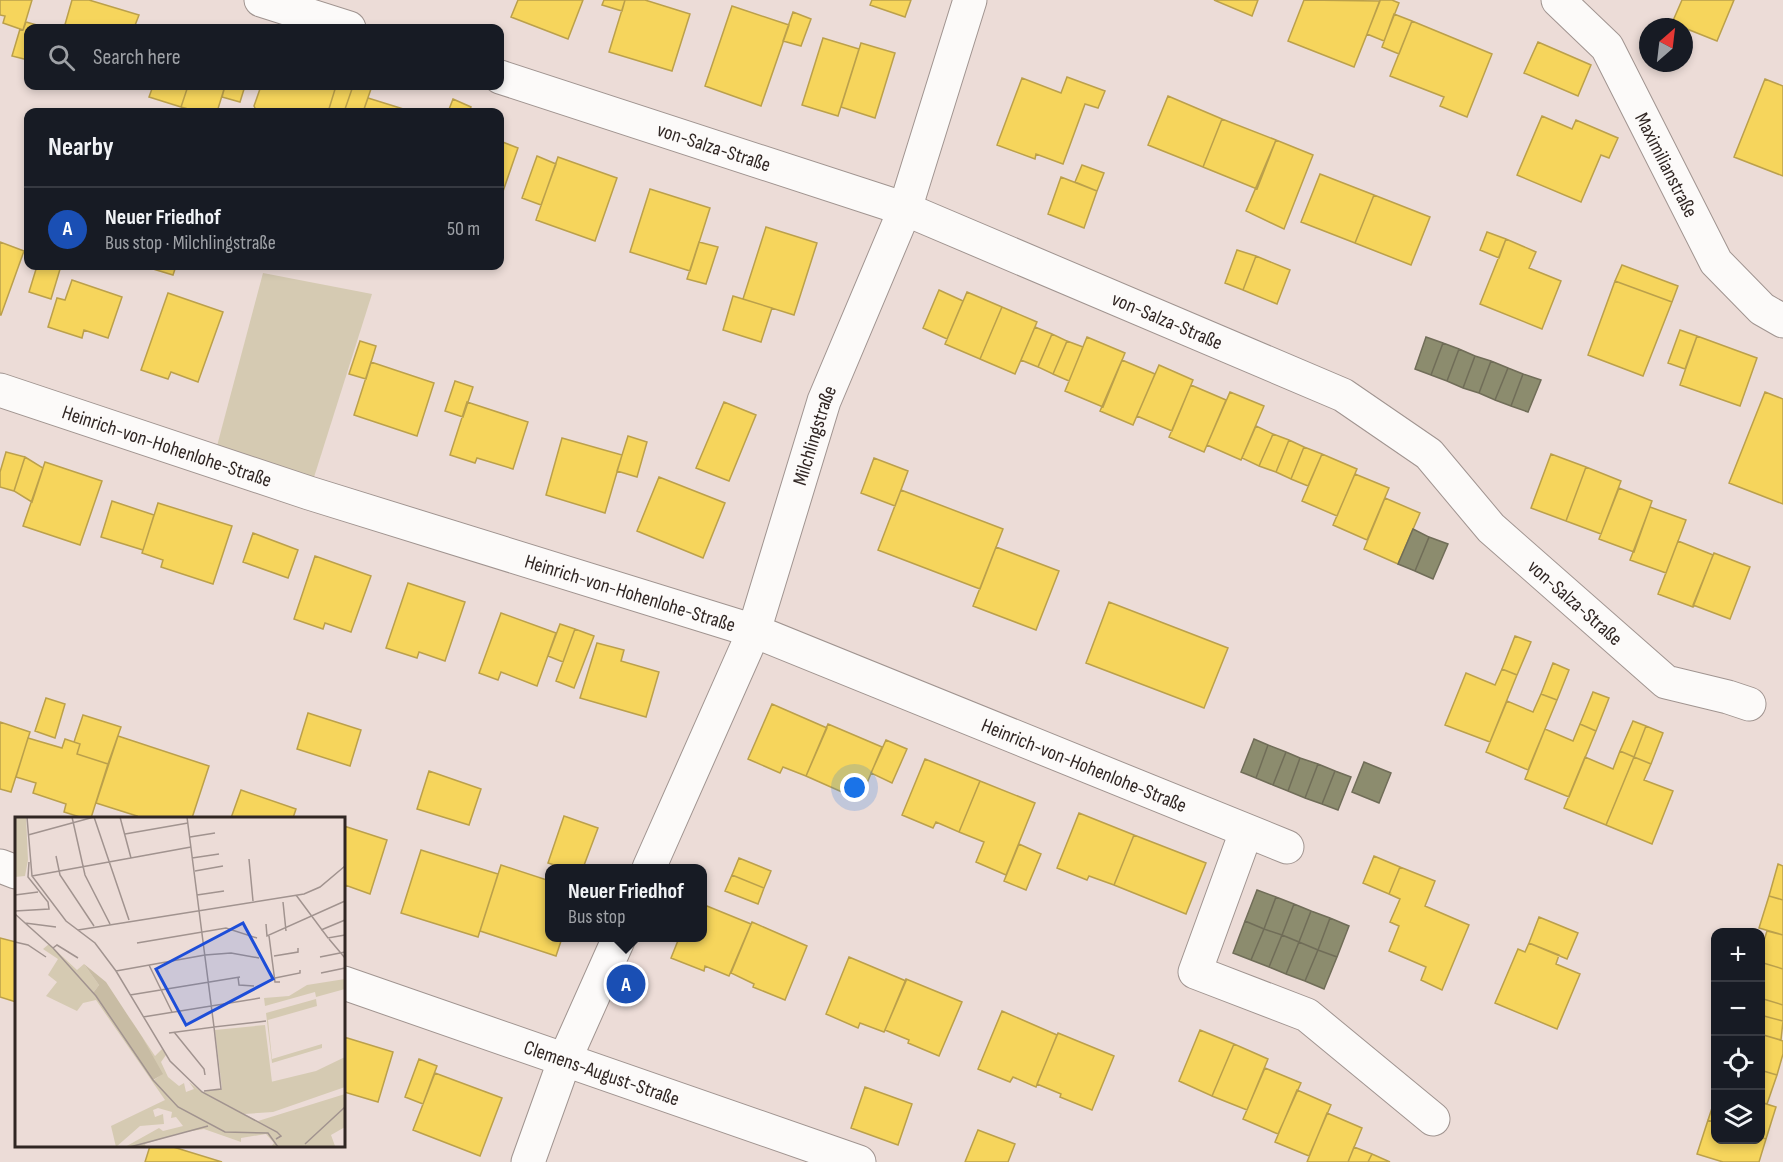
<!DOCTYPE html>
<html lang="en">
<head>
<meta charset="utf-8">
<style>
  :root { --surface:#171b24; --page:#242831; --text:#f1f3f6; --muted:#9ea1a6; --line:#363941; --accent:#726662 }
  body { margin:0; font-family:"Sofia Sans Condensed",sans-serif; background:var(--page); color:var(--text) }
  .controls { position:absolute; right:18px; bottom:18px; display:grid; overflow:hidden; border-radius:12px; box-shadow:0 3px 9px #0003 }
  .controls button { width:54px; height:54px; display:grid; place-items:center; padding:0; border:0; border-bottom:2px solid var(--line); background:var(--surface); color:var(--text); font:30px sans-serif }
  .compass { position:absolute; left:1639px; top:18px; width:54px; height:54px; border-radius:50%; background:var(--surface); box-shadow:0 3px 9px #0003; rotate:28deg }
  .you { position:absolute; left:855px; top:788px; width:21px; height:21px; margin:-15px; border:4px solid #fff; border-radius:50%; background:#1a73e8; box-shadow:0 0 0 9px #1a73e833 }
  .badge { display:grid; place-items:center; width:39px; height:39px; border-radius:50%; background:var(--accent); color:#fff; font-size:20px; font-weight:700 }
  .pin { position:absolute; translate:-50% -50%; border:3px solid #fff; box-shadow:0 2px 6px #0006 }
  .popup { position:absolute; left:545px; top:864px; width:162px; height:78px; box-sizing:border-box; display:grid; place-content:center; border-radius:12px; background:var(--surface); filter:drop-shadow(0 2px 4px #0005); font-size:20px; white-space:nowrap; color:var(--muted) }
  .popup b { font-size:22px; color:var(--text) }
  .popup::after { content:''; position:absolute; left:50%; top:100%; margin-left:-12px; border:12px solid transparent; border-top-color:var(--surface) }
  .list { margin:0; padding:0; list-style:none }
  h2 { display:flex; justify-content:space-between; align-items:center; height:78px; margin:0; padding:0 24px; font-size:26px }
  h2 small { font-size:20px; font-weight:400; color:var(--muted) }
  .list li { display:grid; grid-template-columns:39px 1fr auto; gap:18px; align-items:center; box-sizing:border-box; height:84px; padding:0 24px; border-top:2px solid var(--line) }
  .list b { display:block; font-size:22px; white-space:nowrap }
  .list p { margin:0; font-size:20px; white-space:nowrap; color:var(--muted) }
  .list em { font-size:20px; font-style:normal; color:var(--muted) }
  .icon { flex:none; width:33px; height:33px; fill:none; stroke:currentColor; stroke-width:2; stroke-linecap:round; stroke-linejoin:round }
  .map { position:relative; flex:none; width:1783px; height:1162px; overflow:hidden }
  .search { position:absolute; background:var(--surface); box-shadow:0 3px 9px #0003; left:24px; top:24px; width:480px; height:66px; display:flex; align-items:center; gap:15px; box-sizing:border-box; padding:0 21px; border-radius:12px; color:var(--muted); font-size:22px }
  .panel { position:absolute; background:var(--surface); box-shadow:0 3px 9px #0003; left:24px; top:108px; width:480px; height:162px; border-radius:12px }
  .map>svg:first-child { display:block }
  .green { fill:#d5cab2 }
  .homes { fill:#f6d55c; stroke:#bba04b; stroke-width:1.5 }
  .industry { fill:#8c8c6e; stroke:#706d58; stroke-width:1.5 }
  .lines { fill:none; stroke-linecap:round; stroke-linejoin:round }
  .minor-casing { stroke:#a09490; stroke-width:35 }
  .minor { stroke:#fcfaf9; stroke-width:33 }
  .labels { text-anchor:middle; stroke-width:6; stroke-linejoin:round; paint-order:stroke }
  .street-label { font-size:20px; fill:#302623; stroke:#f4d8cf }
  .inset-road { fill:none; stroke:#a1938f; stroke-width:1.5 }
  .view { fill:#1d4ed8; fill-opacity:0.15; stroke:#1d4ed8; stroke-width:3 }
  .inset-edge { fill:none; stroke:#302623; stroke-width:3 }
</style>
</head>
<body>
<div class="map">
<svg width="1783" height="1162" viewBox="0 0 1783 1162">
  <rect width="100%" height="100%" fill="#ecdcd7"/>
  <path class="green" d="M263,273L372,294L309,493L213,461Z"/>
  <path class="homes" d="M0,0H32L23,30L3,23L5,16L0,15Z
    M72,0H89L139,15L134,28H64Z
    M518,0H583L568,39L511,17Z
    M604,0H625L622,11L602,5Z
    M625,0H645L690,14L672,71L609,52Z
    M872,0H911L905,17L870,5Z
    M1214,0H1258L1252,16Z
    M1304,0L1380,1L1354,67L1288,41Z
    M1380,0H1392L1399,3L1384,41L1367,34Z
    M1682,0H1734L1717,41L1672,23Z
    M732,6L789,25L761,106L705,86Z
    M793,12L811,19L801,46L783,41Z
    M1394,14L1412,21L1399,54L1382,47Z
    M1412,21L1492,54L1467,117L1440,106L1444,97L1390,76Z
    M26,22L44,27L28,28V60L12,56L20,29L23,30Z
    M823,38L859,49L838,116L802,105Z
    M1538,42L1591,65L1578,96L1524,73Z
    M861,43L895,53L875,118L841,107Z
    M1067,77L1105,91L1098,108L1085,104L1063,164L1036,154L1035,159L997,145L1022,78L1061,93Z
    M1765,79L1783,86V176L1734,157Z
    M153,86H188L181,107L149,97Z
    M188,86H225L217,112H199L181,107Z
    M225,86H245L240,102L222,97Z
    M261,86H336L328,112H257L254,106Z
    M336,86H353L344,112H328Z
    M353,86H372L363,112H344Z
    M1168,96L1222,119L1203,167L1148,145Z
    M368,98L413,112H363Z
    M453,99L471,107L469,112H448Z
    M1542,116L1572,129L1576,120L1618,138L1609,158L1601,155L1581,202L1517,175Z
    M1222,119L1276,140L1257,189L1203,167Z
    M1276,140L1313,155L1284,229L1246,211Z
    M500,141L518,148L500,200Z
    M537,156L556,164L541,205L522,198Z
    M558,157L617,178L595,241L536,220Z
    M1082,165L1104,173L1097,191L1075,182Z
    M1320,174L1374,195L1355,243L1301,222Z
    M1061,177L1097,191L1084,228L1048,214Z
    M650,189L710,208L690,271L630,252Z
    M1374,195L1430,217L1411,265L1355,243Z
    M766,227L817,243L794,315L743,299Z
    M1487,232L1506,239L1499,258L1480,250Z
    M1506,239L1536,252L1529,268L1561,281L1542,329L1480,304Z
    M0,242L24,251L1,315H0Z
    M699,242L718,247L706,284L687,279Z
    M1237,250L1256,256L1243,290L1225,283Z
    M1256,256L1290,270L1277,304L1243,290Z
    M1622,265L1678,286L1672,302L1615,281Z
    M37,266H61L51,299L29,292Z
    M154,266H176L173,275L153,269Z
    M72,280L122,297L108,338L84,330L82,338L48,327L57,298L65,300Z
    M1615,281L1672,302L1643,376L1588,355Z
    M939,290L963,301L947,339L923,328Z
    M967,292L1002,307L980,359L945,344Z
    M168,293L223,312L198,382L171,372L168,379L141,370Z
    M733,296L772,308L761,342L723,330Z
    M1002,307L1037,322L1015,374L980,359Z
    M1035,327L1052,334L1038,367L1021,360Z
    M1680,330L1697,336L1685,369L1668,363Z
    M1052,334L1067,341L1053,374L1038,367Z
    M1697,336L1757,358L1740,406L1680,385Z
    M1087,337L1125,353L1103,407L1065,391Z
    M360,341L376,346L366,379L349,374Z
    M1067,341L1083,347L1069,381L1053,374Z
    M1122,360L1155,374L1133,425L1100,411Z
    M371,362L434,383L417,436L354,415Z
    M1159,365L1193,380L1172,431L1137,416Z
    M455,381L473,387L463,417L445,411Z
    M1191,385L1226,400L1204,452L1169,437Z
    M1230,392L1264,406L1241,460L1207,445Z
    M1765,392L1783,399V504L1729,483Z
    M467,402L528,422L513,469L477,458L475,463L450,455Z
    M724,402L756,415L729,481L696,468Z
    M1256,426L1273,434L1259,466L1242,458Z
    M1273,434L1289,440L1276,472L1259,466Z
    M628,436L647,442L637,477L617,471Z
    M562,438L622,455L605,513L546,495Z
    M1289,440L1304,447L1291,479L1276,472Z
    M1304,447L1322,454L1308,486L1291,479Z
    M6,452L25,457L14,491L0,487V472Z
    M1322,454L1357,469L1337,516L1302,501Z
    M1551,454L1586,467L1566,521L1531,508Z
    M25,457L43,468L32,502L14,491Z
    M874,458L908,471L895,506L861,493Z
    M45,462L102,481L80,545L23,526Z
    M1586,467L1621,481L1601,534L1566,521Z
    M1355,474L1389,488L1367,540L1333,525Z
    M659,477L725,503L703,558L637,531Z
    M1619,488L1652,501L1634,552L1599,539Z
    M901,490L1003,529L980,589L878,550Z
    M1385,498L1420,513L1398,564L1364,549Z
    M112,501L154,515L143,550L101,537Z
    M158,503L232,526L213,584L161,567L163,560L142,553Z
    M1650,507L1686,520L1666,573L1630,560Z
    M253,533L298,550L288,578L243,562Z
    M1678,541L1713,555L1693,607L1658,594Z
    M996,547L1059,571L1036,630L973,606Z
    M1714,553L1750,567L1730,619L1693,605Z
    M315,556L371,576L351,632L325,623L323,629L294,619Z
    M408,583L465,602L445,661L419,652L417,658L386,648Z
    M1109,602L1228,648L1204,708L1086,663Z
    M501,613L556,633L537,686L501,672L498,680L479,673Z
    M560,624L575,629L563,662L548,656Z
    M575,629L594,636L574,688L556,681Z
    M1515,636L1531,642L1517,675L1502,669Z
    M597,643L624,650L621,661L659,672L646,717L580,698Z
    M1553,663L1569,670L1557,700L1541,694Z
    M1502,669L1517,675L1490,742L1445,725L1466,673L1495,685Z
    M1593,692L1609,698L1596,731L1580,724Z
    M1541,694L1557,700L1528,770L1486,752L1507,701L1533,712Z
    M46,698L65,704L55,738L35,731Z
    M772,704L827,728L806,776L783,767L780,773L748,759Z
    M308,713L361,730L350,766L297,749Z
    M83,715L121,727L108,764L77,754L80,744L74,742Z
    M1633,721L1646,726L1634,757L1620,751Z
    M0,722L30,732L11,792L0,789Z
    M828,724L882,747L860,800L806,776Z
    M1580,724L1596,731L1569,797L1525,779L1545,729L1573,741Z
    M1646,726L1663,733L1651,764L1634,757Z
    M118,736L209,766L192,818H136L137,816L96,803Z
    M28,738L62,748L65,739L80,744L77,754L108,764L91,818H83L64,812L66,804L33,793L36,783L16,777Z
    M886,740L907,749L892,783L871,773Z
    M1620,751L1634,757L1606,825L1564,808L1585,757L1613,769Z
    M1634,757L1651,764L1644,780L1673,791L1652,844L1606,825Z
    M925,759L980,781L959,832L936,822L933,828L902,815Z
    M429,771L481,789L469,825L417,809Z
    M980,781L1035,803L1006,875L976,862L984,842L959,832Z
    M241,790L296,809L293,818H231Z
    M1079,813L1134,835L1114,885L1089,876L1087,880L1057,868Z
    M564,816L598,828L583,868H564L548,863Z
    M344,826L387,840L370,894L345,885L344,889Z
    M1134,835L1206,863L1186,914L1114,885Z
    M1019,844L1041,854L1026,890L1004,881Z
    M421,850L498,874L478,937L401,913Z
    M1374,856L1400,867L1389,894L1363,883Z
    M739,858L771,871L764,888L732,875Z
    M1778,864L1783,866V900L1769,896Z
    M501,865L550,881V938H562L556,956L480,931Z
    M1400,867L1435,881L1425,906L1469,925L1442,990L1421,980L1426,967L1389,951L1399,926L1390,922L1400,899L1389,894Z
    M732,875L764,888L758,904L725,891Z
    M1769,896L1783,900V935L1759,928Z
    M702,904L751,924L729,976L705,966L704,971L671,958L679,938H702Z
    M1539,917L1578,933L1567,959L1529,943Z
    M752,922L807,946L785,1000L753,987L754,984L731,973Z
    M1767,931L1783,935V969L1760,962V953Z
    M0,938L16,942V1002L0,997Z
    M1529,943L1559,955L1556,964L1580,974L1557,1029L1495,1003L1518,949L1525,952Z
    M849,957L906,981L884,1032L860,1023L858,1028L826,1014Z
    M1760,962L1783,969V1005L1760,998Z
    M906,979L962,1002L939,1056L908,1043L909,1040L885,1030Z
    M1760,998L1783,1005V1021L1760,1015Z
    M1002,1011L1057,1035L1036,1087L1013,1077L1010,1082L978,1069Z
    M1760,1015L1783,1021L1781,1040L1760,1034Z
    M1200,1030L1234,1044L1212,1096L1179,1081Z
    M1058,1033L1114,1056L1092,1110L1060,1097L1061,1094L1037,1084Z
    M1760,1034L1783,1041V1054L1777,1075L1760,1070Z
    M344,1037L393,1052L378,1102L344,1092Z
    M1234,1044L1268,1059L1247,1110L1212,1096Z
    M419,1059L437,1066L423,1104L405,1097Z
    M1265,1068L1301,1083L1278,1134L1243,1119Z
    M1760,1070L1777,1075L1767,1104L1760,1102Z
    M435,1073L502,1098L480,1156L413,1130Z
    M865,1087L912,1104L898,1145L851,1128Z
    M1297,1090L1331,1105L1309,1156L1275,1142Z
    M1716,1096V1123L1708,1120Z
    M1760,1102L1776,1107L1766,1139L1760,1137Z
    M1327,1113L1362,1128L1348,1162H1307Z
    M1708,1120L1716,1123V1140H1760V1137L1766,1139L1759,1162H1723L1697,1154Z
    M978,1130L1015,1144L1008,1162H965Z
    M150,1146H170L222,1162H145Z
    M1354,1147L1372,1154L1368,1162H1348Z
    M1372,1154L1390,1162H1368Z"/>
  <path class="industry" d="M1426,337L1443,343L1431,375L1415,369Z
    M1443,343L1459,349L1447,381L1431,375Z
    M1459,349L1475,356L1463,388L1447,381Z
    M1475,356L1491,361L1479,393L1463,388Z
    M1491,361L1508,368L1495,400L1479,393Z
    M1508,368L1523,374L1511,406L1495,400Z
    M1523,374L1541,380L1528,412L1511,406Z
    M1413,529L1429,537L1415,571L1398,564Z
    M1429,537L1448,544L1433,579L1415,571Z
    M1254,739L1268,745L1256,778L1241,772Z
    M1268,745L1286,752L1273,785L1256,778Z
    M1286,752L1300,758L1288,791L1273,785Z
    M1300,758L1318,764L1305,798L1288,791Z
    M1364,762L1391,773L1379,803L1352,792Z
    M1318,764L1335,771L1322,804L1305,798Z
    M1335,771L1351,777L1338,810L1322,804Z
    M1257,890L1276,897L1264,929L1245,921Z
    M1276,897L1294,904L1282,935L1264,929Z
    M1294,904L1311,911L1299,942L1282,935Z
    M1311,911L1330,918L1318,950L1299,942Z
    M1330,918L1349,926L1337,957L1318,950Z
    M1245,921L1264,929L1251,960L1233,953Z
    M1264,929L1282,935L1269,967L1251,960Z
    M1282,935L1299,942L1286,974L1269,967Z
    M1299,942L1318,950L1305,981L1286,974Z
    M1318,950L1337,957L1324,989L1305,981Z"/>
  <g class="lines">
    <g class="minor-casing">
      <g id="minor">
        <path d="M261,0L349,28"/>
        <path id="s1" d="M1558,0L1607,47L1716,262L1762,309L1783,321"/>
        <path id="s2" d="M500,77L905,209L1343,395L1429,454L1491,528L1666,682L1728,697L1749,704"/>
        <path id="s3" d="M0,390L309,493L754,631L1287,847"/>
        <path d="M1246,832L1195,972L1307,1015L1433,1119"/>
        <path d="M0,866L16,872"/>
        <path id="s4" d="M649,868L754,631L824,401L905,209L970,0"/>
        <path id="s5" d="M344,983L859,1162"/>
        <path d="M528,1162L565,1059L619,938"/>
      </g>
    </g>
    <use href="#minor" class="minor"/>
  </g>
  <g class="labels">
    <g class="street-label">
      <text dy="7" stroke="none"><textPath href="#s2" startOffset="225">von-Salza-Straße</textPath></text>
      <text dy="7" stroke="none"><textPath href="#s1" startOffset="200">Maximilianstraße</textPath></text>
      <text dy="7" stroke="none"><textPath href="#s2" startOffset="711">von-Salza-Straße</textPath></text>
      <text dy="7" stroke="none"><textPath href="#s4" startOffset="464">Milchlingstraße</textPath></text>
      <text dy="7" stroke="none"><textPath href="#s3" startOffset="176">Heinrich-von-Hohenlohe-Straße</textPath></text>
      <text dy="7" stroke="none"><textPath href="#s3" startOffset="662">Heinrich-von-Hohenlohe-Straße</textPath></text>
      <text dy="7" stroke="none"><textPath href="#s2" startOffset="1215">von-Salza-Straße</textPath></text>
      <text dy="7" stroke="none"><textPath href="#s3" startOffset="1148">Heinrich-von-Hohenlohe-Straße</textPath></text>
      <text dy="7" stroke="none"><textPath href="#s5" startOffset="273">Clemens-August-Straße</textPath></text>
    </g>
  </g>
  <g transform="translate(15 817)">
    <rect width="330" height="330" fill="#ecdcd7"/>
    <path d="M0,0H11L13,43L10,59L0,60ZM34,127L62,153L69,147L84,168L78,176L139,263L147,257L114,200L140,239L147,232L151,238L146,245L153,260L164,269L169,266L171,275L179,272L174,265L187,275L207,272L200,213L250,208L257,265L231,271L301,254L330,240V270L258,295L229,297L243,304L330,277V310L316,318L320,329L330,330H256L259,326L251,317L226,321V325L189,312L165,316L130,327L131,330H110L144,311L148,314L168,309L161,300L156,301L157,295L143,291L138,293L140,300L148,297L149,307L125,309L101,330L96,309L150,283L81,183L68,186L62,194L31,179L42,165L33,158L43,142L28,132ZM330,162V172L301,180L300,175L250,189L249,181L274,179L292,168ZM301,182L302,189L253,203L257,242L307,227V231L257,246L251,196Z" fill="#d5cab2"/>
    <path d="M69,147L91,165L127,220L148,257L138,263L78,176L84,168Z" fill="#c8bca4"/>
    <path class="inset-road" d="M12,0L17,59L51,104L80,126L101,154L155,244L187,275L262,315L266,319L261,322M57,0L70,58L95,107M79,0L114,103M105,0L116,41M172,0L199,210L251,204M110,17L173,6M13,18L79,0M175,20L200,16M41,39L45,58L79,109M177,41L204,37M234,42L238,84M180,54L208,49M17,59L176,30M0,78L23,75M182,78L209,74M281,78L313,121L330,118M268,85L271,114M0,94L34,92L33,85L13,60L14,45M0,97L38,131L81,179L138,263L163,290L210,315L253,316L263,330M10,106L41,110M251,107L252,119L330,84M63,113L289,77L305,70L330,49M306,113L330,103M254,119L260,165H265M314,122L330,141M0,125L13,128L31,140M122,126L211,111L242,121M38,131L42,128L63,141M259,139L283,135V131M305,140L330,135M134,148L157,195M101,154L190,138L216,136L244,141M306,156L330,151M223,160L224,168L239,169M260,161L285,156V153M115,178L225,160M128,200L245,181M159,215L189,252L190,258M154,216L199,210L206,272L189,274M290,327L330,290M115,330L193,309"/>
    <path class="view" d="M228,106L258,162L171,208L141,152Z"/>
    <rect width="330" height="330" class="inset-edge"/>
  </g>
</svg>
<div class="controls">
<button>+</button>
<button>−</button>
<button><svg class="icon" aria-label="locate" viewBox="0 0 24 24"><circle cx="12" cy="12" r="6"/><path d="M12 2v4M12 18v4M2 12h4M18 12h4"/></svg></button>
<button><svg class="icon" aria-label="layers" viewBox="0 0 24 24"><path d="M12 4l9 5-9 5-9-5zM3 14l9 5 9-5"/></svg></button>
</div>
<svg class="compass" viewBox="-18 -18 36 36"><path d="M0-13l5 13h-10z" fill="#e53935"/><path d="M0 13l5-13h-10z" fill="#9ea1a6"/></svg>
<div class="you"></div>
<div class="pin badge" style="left:626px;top:984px;background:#1a4fb4">A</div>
<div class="popup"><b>Neuer Friedhof</b>Bus stop</div>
<div class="search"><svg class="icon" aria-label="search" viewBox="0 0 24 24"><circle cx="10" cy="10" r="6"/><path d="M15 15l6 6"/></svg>Search here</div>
<section class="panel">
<h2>Nearby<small></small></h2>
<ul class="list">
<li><span class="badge" style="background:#1a4fb4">A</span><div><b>Neuer Friedhof</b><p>Bus stop · Milchlingstraße</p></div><em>50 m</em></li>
</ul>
</section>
</div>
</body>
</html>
